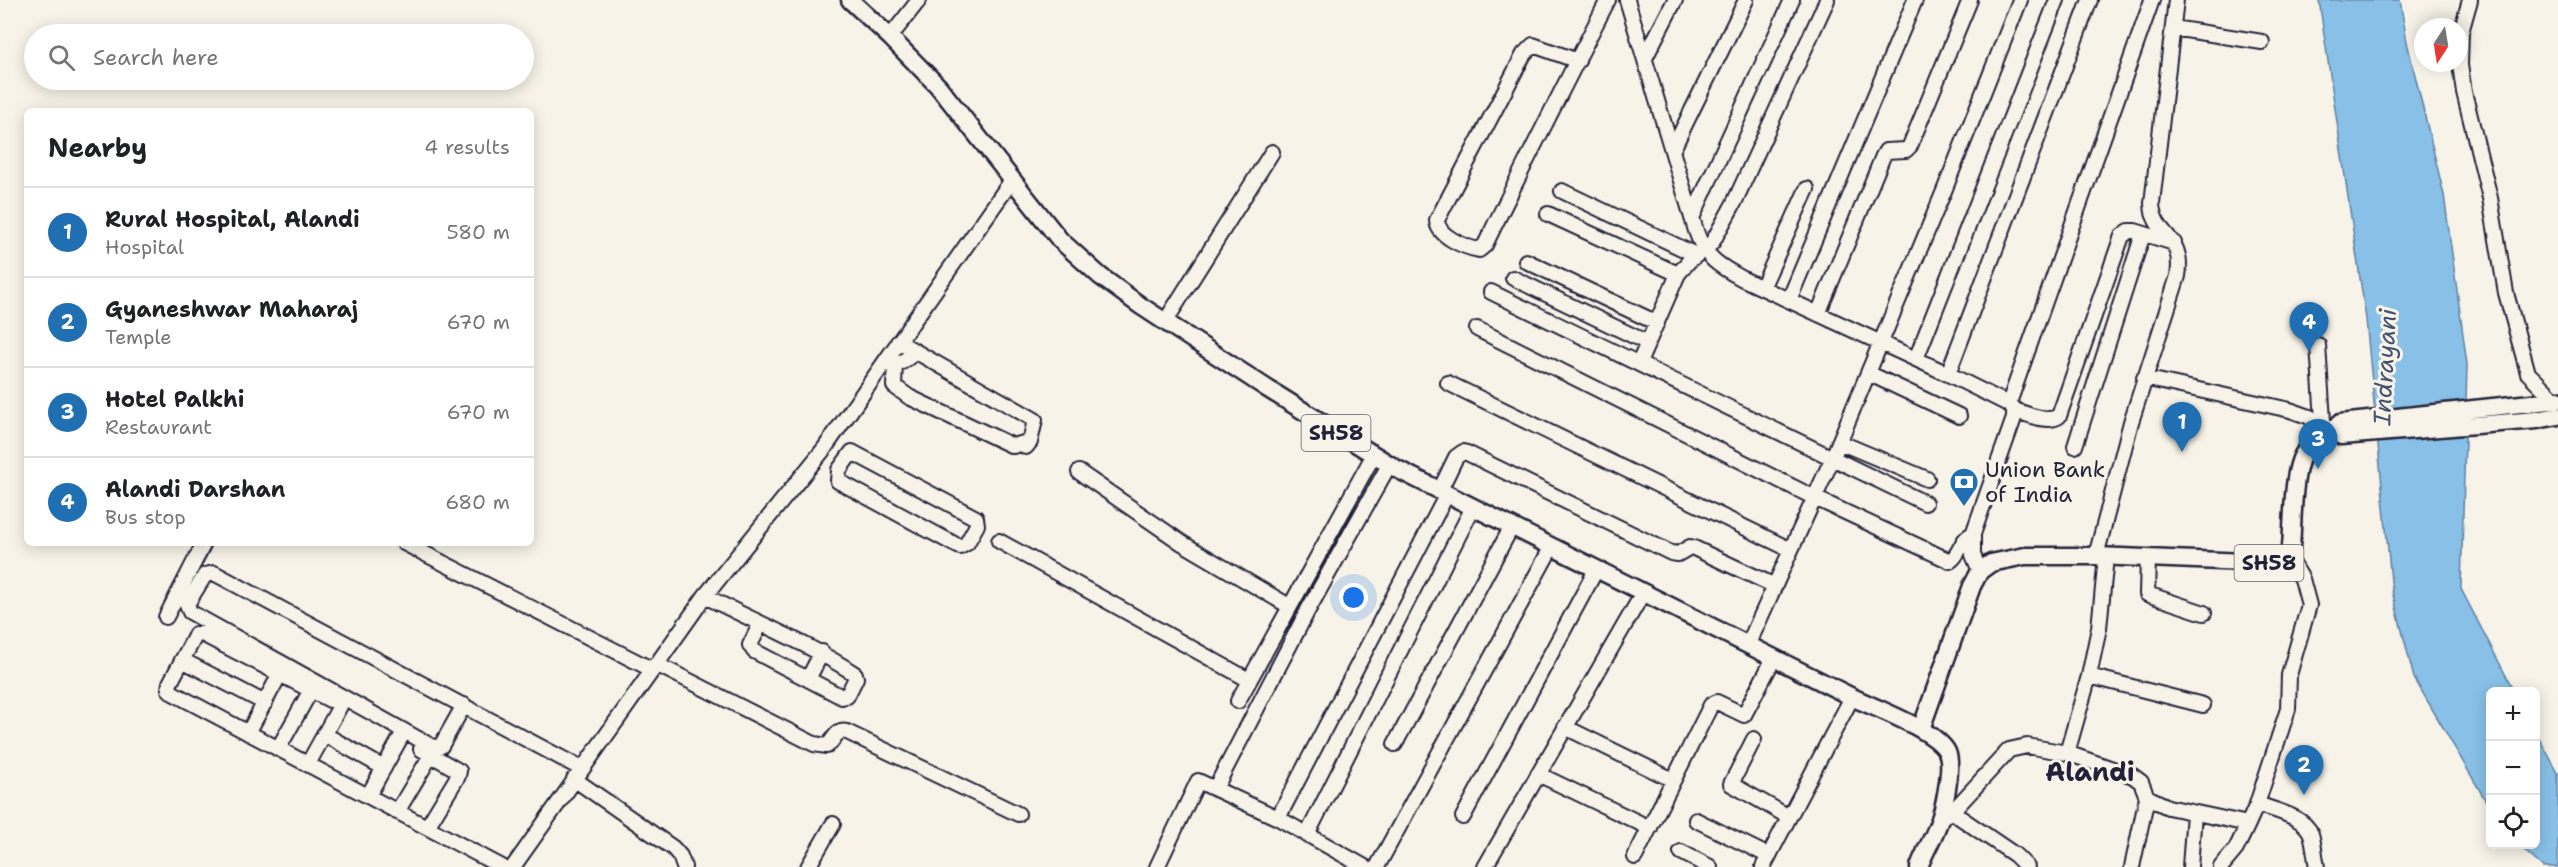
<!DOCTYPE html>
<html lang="en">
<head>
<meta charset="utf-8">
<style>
  :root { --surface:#fff; --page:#f6f6f6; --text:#202124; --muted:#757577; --line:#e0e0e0; --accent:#1f6fb2 }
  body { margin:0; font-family:"Shantell Sans",sans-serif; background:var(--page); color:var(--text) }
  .controls { position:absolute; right:18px; bottom:18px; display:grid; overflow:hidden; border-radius:9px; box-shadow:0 3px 15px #0003 }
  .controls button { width:54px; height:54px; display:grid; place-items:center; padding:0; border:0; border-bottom:2px solid var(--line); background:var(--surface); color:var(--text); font:30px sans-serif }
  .compass { position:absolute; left:2414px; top:18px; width:54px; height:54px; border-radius:50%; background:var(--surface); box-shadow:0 3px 15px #0003; rotate:192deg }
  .you { position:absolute; left:1354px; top:598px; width:21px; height:21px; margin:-15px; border:4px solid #fff; border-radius:50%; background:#1a73e8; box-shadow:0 0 0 9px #1a73e833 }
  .badge { display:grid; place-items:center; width:39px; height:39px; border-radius:50%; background:var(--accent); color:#fff; font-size:20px; font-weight:700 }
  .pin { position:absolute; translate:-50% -50px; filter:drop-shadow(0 2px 3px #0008) }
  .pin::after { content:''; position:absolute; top:32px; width:21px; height:18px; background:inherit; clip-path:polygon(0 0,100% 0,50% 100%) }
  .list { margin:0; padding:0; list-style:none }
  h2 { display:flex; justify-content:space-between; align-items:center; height:78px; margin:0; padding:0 24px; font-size:26px }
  h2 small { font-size:20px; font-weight:400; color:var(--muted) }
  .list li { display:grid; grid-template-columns:39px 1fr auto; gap:18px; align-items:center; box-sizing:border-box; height:90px; padding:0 24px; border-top:2px solid var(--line) }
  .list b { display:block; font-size:22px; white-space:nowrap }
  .list p { margin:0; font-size:20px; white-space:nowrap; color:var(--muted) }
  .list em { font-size:20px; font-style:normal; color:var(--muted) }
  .icon { flex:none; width:33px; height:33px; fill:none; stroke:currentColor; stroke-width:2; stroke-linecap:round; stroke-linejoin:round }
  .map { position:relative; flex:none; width:2558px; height:867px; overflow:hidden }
  .search { position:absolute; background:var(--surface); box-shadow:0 3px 15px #0003; left:24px; top:24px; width:510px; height:66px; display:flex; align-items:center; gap:15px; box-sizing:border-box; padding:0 21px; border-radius:33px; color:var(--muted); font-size:22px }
  .panel { position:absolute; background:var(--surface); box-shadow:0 3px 15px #0003; left:24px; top:108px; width:510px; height:438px; border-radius:9px }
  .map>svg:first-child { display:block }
  .water { fill:#89c0e7; stroke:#6081a2; stroke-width:1.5 }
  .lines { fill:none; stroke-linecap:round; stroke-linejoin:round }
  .minor-casing { stroke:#22223b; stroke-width:18 }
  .major-casing { stroke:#22223b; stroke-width:21 }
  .minor { stroke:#f7f3e8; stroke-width:14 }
  .major { stroke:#f7f3e8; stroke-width:16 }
  .labels { text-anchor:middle; stroke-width:6; stroke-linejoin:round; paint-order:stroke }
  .shield { fill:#f7f3e8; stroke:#62616f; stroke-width:1.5 }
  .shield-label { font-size:21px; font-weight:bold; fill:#22223b }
  .poi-label { font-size:22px; fill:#22223b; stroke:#f7f3e8; text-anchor:start }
  .water-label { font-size:24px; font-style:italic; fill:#41516f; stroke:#f7f3e8 }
  .quarter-label { font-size:26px; font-weight:bold; fill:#22223b; stroke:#f7f3e8 }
</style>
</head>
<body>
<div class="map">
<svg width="2558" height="867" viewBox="0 0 2558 867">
  <rect width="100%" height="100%" fill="#f7f3e8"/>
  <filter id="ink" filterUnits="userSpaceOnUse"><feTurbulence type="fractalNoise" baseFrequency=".0167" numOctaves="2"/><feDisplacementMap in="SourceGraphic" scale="12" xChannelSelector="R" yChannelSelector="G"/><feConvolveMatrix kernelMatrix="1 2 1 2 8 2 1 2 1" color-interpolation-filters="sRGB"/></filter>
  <g filter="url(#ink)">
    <path class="water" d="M2319,0H2400L2407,42L2444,195L2467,364L2461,589L2514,691L2490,692V808L2414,678L2392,591L2366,319Z
      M2536,732L2558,773V867H2543L2518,845L2536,844Z"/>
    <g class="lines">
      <g class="minor-casing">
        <path id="minor" d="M1627,0L1696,231C1705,258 1719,266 1743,279L1948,374L2012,406L2014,410V418L1973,534V555L1980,571
          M2470,0L2461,32L2460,65L2464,92L2490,198L2506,293L2528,373L2556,401
          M2173,28L2262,42
          M890,37L919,0
          M1645,58L1675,0
          M1578,61L1533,45L1524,54L1437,220C1437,236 1464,247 1479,250L1485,245C1525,163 1566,82 1608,0
          M1673,149L1746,0
          M1562,191L1696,255
          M1548,214L1678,274
          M1692,218L1792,0
          M1526,261L1657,323
          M1513,278L1648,343
          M1762,288L1807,189
          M1491,292L1925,503
          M1789,300L1915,0
          M1818,314L1883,156L1886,151L1906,150L1910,146L1970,0
          M1165,322L1272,152
          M1477,329L1815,498L1950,561C1961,554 1960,539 1973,534
          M898,342L913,350L1035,420L1030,442L1026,447L1024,443L1013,446L909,397L894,386L895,362H902L916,352
          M2318,345L2323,421L2327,434
          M1916,359L2057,0
          M1639,363L1678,274L1689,261L1712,243L1734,203L1827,0
          M1868,373L1959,416
          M1948,374L2090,0
          M2144,378L2290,410L2310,417L2324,436
          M1448,383L1791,550
          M2009,403L2152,0
          M2014,410C2027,414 2048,424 2059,416L2122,236L2129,231H2135L2174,243
          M1839,442L1927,479
          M2075,446L2143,234
          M852,452L976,518L977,525L967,543L960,547L954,544L838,481L839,470Z
          M1079,472L1182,543L1289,606
          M1439,492L1456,457L1463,452L1467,453L1671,553L1678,554L1690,547L1694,548L1775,586
          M999,541L1249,680
          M404,543L651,669
          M2096,556L2131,422L2178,276C2185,234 2153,237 2152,203L2176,0
          M2288,556L2302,579L2309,605L2289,675L2288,709L2257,804C2273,810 2304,816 2311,834C2314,844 2315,857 2317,867
          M2106,557L2099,628L2089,676L2067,753L2133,776L2141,782L2147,797L2168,807L2248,824L2257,804
          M2148,558L2147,594L2204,613
          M705,596C755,622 808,643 855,674L856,678L847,696L842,697L754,651L750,645L760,625
          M166,617L204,543
          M1748,645L1833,457L1944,191L2020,0
          M182,660L265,703
          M656,664L814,744L827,746C835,740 835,729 847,732L1018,814
          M2089,676L2203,705
          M808,679L822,652
          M330,700L202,634H196L194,638L170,683L169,689L173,693L502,867
          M1238,701L1373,456
          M464,705L441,746L433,747L190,612L187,604L205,575L214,573L582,769
          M1565,727L1673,780
          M248,733L280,674
          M324,734L384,768
          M1754,739L1731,784L1789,817
          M1395,744L1511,528
          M278,749L311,690
          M421,749L459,771L458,776L427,827
          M308,764L340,706
          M1538,774L1650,828
          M574,779L673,848L680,856L684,867
          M1216,787L1308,610L1389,465
          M368,796L401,737
          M397,812L431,755
          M1952,812L2015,855L2027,867
          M1463,817L1596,570
          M1941,817L1952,812L2009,750L2027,746L2067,753
          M1278,818L1446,496
          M1696,820L1769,856
          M1307,835L1472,509
          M1681,852L1710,867
          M1635,857L1711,705L1717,702L1744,715L1774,658
          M513,867L705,596L824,449L1012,180
          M808,867L833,824
          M1157,867L1198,781L1278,818L1365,867
          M1377,867L1551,548
          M1485,867L1643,593
          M1763,867L1852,697
          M2132,867L2147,797
          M2190,867L2194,813
          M2221,867L2236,849L2248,824"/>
      </g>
      <g class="major-casing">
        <path id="major" d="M850,0L890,37L938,86L1060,240L1100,276L1141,306L1268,389L1397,469L1852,697C1875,708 1936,730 1947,752C1953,764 1945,803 1941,816C1936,834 1925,850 1919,867
          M2334,430L2341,436L2537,420L2558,416
          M1921,729L1972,586L1980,571L1991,563L2025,556H2096L2271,563C2282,560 2287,557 2291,547C2293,525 2292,470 2304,453C2313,439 2330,436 2340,423L2558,400"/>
      </g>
      <use href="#minor" class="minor"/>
      <use href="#major" class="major"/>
    </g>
  </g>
  <defs>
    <g id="bank-pin" transform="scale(1.5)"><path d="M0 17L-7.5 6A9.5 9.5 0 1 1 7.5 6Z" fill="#1f6fb2" stroke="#f7f3e8"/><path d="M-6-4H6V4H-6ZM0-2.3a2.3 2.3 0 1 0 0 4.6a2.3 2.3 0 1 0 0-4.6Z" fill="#fff"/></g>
  </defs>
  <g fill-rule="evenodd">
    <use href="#bank-pin" x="1964" y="482"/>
  </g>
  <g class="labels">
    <g class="shield">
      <rect x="1301.5" y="415" width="69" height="36" rx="4.5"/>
      <rect x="2234.5" y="545" width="69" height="36" rx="4.5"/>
    </g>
    <g class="shield-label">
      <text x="1336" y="440">SH58</text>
      <text x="2269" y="570">SH58</text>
    </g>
    <g class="poi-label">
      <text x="1985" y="477">Union Bank<tspan x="1985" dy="25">of India</tspan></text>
    </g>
    <g class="water-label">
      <text transform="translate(2385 367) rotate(-87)" y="8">Indrayani</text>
    </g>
    <g class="quarter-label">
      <text x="2090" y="781">Alandi</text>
    </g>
  </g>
</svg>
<div class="controls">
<button>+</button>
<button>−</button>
<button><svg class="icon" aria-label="locate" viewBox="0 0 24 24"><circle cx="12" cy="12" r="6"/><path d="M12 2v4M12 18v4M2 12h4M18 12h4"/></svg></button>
</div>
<svg class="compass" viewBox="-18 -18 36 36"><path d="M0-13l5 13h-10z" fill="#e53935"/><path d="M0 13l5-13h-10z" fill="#757577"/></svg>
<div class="you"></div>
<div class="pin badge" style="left:2182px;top:452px">1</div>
<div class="pin badge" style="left:2304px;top:795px">2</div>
<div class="pin badge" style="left:2318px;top:469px">3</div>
<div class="pin badge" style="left:2309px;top:352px">4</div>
<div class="search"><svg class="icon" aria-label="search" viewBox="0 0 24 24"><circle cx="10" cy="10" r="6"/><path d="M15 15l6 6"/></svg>Search here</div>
<section class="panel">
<h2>Nearby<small>4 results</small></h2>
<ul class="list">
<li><span class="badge">1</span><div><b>Rural Hospital, Alandi</b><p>Hospital</p></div><em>580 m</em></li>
<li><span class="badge">2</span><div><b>Gyaneshwar Maharaj</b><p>Temple</p></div><em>670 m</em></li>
<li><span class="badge">3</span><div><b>Hotel Palkhi</b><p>Restaurant</p></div><em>670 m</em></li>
<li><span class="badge">4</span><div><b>Alandi Darshan</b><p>Bus stop</p></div><em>680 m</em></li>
</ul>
</section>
</div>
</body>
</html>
